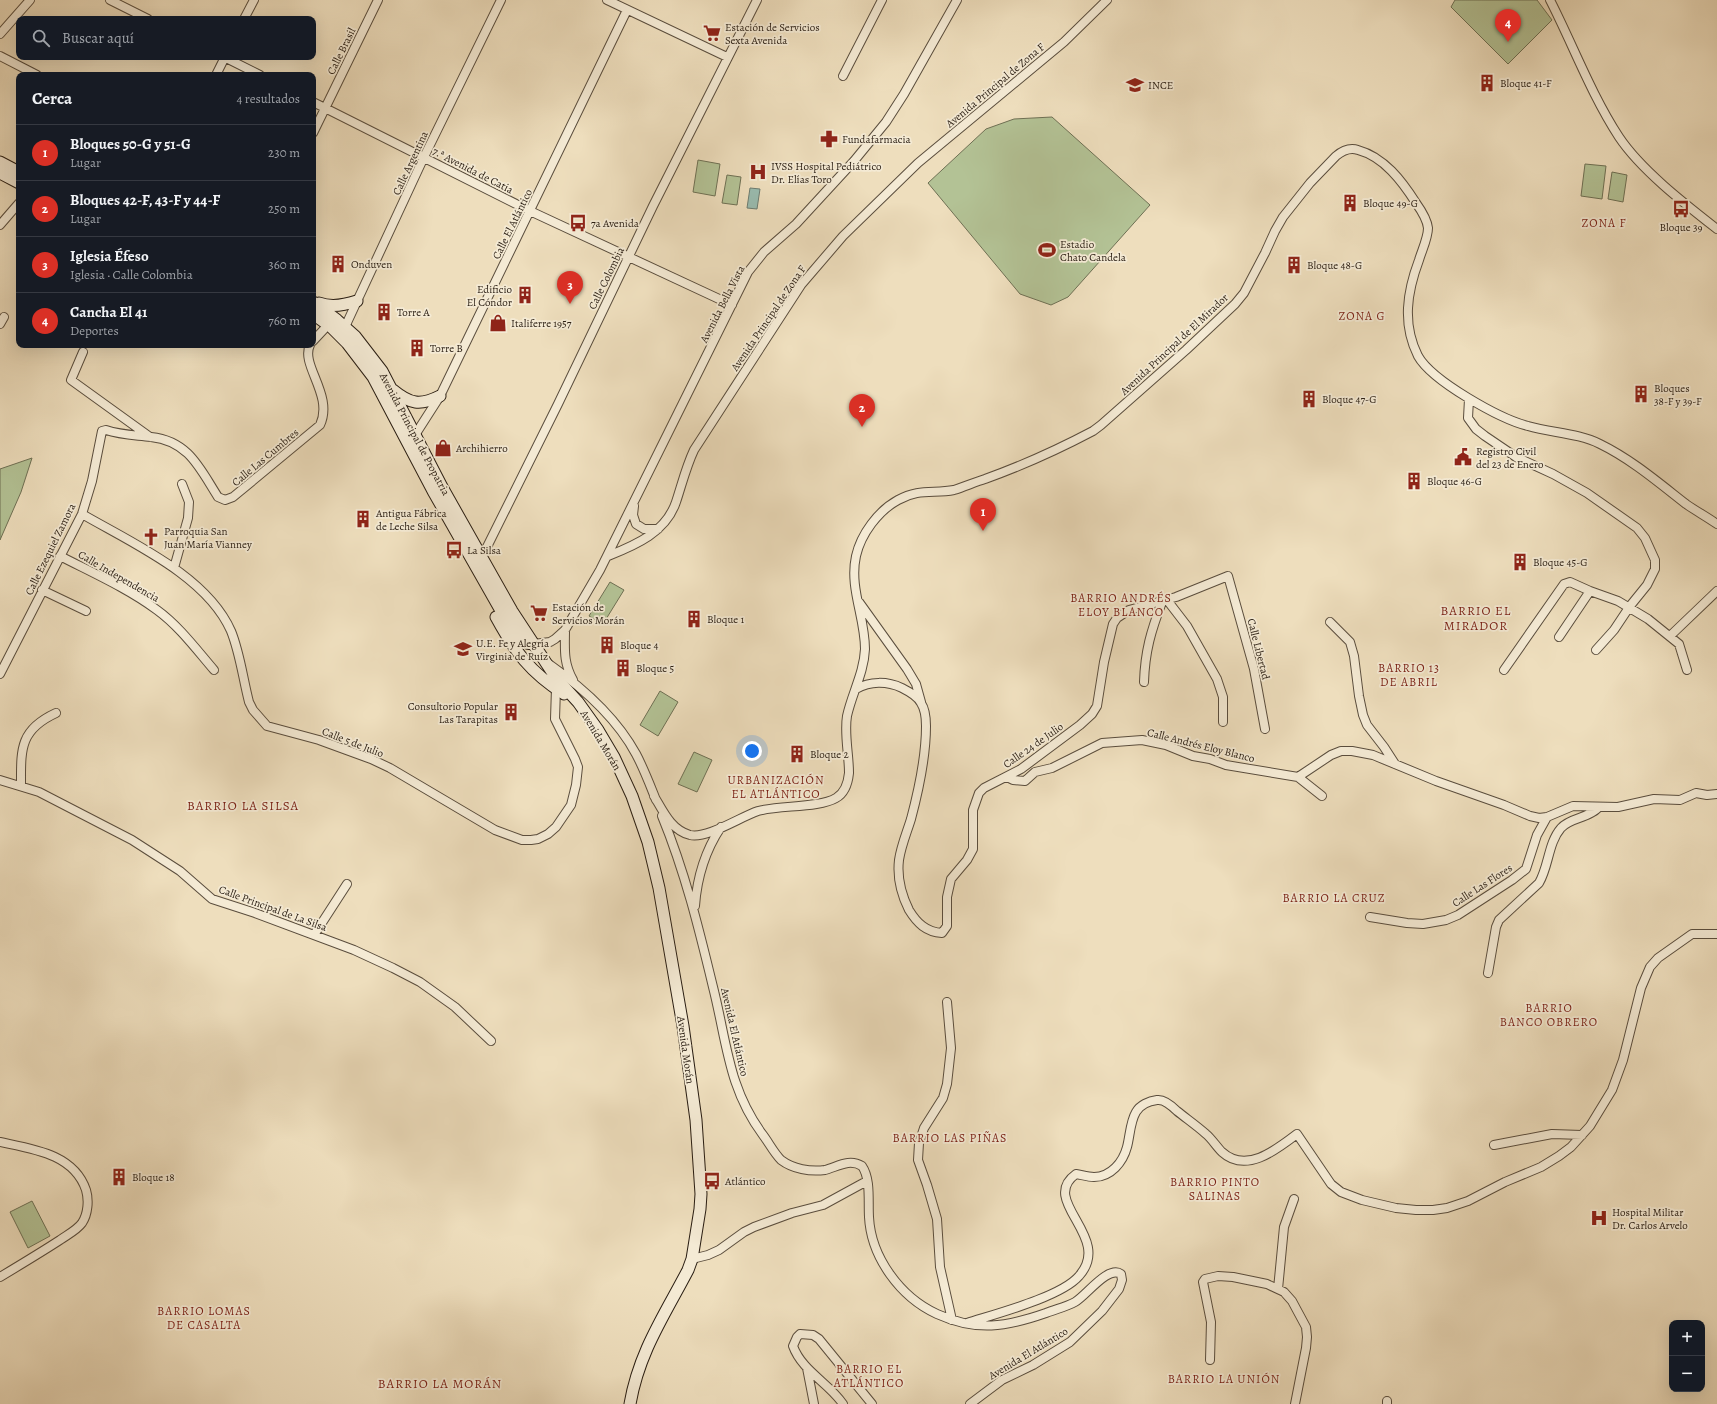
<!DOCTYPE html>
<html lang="es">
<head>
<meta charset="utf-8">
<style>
  :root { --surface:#171b24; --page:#242831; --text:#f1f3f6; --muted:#9ea1a6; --line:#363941; --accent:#d93025 }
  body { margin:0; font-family:Alegreya,serif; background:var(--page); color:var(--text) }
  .controls { position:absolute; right:12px; bottom:12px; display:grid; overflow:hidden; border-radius:8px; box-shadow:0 4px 16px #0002 }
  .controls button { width:36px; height:36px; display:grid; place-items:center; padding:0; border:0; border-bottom:1px solid var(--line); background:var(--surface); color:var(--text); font:20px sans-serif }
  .you { position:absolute; left:752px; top:751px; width:14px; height:14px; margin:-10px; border:3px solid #fff; border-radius:50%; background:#1a73e8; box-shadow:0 0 0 6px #1a73e833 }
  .badge { display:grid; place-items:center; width:26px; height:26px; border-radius:50%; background:var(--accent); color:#fff; font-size:13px; font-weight:700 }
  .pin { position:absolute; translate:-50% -33px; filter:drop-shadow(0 1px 2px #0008) }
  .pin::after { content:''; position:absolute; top:21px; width:14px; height:12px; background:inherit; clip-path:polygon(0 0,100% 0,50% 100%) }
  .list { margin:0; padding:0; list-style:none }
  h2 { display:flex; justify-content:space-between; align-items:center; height:52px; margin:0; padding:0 16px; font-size:17px }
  h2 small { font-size:13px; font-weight:400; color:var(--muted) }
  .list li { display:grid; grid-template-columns:26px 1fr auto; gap:12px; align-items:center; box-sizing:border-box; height:56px; padding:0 16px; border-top:1px solid var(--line) }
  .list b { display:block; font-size:15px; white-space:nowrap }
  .list p { margin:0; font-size:13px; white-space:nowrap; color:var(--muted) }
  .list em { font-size:13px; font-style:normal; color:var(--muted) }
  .icon { flex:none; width:22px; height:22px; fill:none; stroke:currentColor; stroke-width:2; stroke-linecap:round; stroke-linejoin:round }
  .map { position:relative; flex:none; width:1717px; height:1404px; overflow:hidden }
  .search { position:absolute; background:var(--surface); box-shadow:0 4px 16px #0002; left:16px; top:16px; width:300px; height:44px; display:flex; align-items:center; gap:10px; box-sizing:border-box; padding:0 14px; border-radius:8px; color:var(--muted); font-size:15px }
  .panel { position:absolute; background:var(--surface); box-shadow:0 4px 16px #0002; left:16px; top:72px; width:300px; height:276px; border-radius:8px }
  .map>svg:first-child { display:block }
  .green { fill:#b3c295; stroke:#6e7054 }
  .water { fill:#99bcb0; stroke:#6c7c71 }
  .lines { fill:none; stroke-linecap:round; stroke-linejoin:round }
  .street-casing { stroke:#5a4d3d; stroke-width:10 }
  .secondary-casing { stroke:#291d12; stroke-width:13 }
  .street { stroke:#f4ead4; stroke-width:8 }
  .secondary { stroke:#f4ead4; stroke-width:11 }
  .labels { text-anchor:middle; stroke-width:3.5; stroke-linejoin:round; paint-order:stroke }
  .poi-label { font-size:11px; fill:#291d12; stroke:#f4ead4; text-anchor:start }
  .street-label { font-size:11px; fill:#291d12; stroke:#f4ead4 }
  .neighbourhood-label { font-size:12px; letter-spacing:1px; fill:#7a1f14; stroke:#f4ead4 }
  .quarter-label { font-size:13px; letter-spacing:1px; fill:#7a1f14; stroke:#f4ead4 }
</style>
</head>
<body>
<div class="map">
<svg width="1717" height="1404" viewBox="0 0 1717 1404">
  <rect width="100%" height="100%" fill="#eedebd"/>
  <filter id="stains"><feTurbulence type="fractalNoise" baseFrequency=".005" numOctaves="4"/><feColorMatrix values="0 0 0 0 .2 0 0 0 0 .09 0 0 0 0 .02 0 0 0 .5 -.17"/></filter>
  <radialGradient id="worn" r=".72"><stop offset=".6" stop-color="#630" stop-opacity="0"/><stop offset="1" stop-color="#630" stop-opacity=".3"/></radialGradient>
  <path class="green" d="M1455,0H1537L1552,20L1508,64L1451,7Z
    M1052,117L1150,205L1068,297L1051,305L1020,294L928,183L986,129L1014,119Z
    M698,160L720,164L715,196L693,192Z
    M1585,164L1606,166L1602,199L1581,196Z
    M1612,172L1627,175L1623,202L1608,199Z
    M727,175L741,177L737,205L722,203Z
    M32,458L21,492L0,540V469Z
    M610,582L624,590L603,624L589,616Z
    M660,691L678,702L658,736L640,725Z
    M694,752L712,760L697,792L678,784Z
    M32,1201L50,1236L28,1248L10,1212Z"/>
  <path class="water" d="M750,188L760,189L757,209L747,208Z"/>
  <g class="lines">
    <g class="street-casing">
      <path id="street" d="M110,0L148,19
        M607,0L727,57
        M1550,0C1573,45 1591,94 1619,137C1641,170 1685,204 1717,229
        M244,19L254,0
        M0,34L30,0
        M0,56L37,75
        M224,57L260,75
        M216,75L225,57
        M843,76L882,0
        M313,102L530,211L732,305
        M313,133L378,0
        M0,225L19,203
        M0,324L4,317
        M342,331L345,327L424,157L501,0
        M313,341L328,325
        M83,352L71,380L150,437
        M1469,399L1468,418L1476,429L1485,436L1516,457L1553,474L1587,493L1637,528L1645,538L1655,560V569L1647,585L1630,606L1614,630L1596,650
        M412,437L415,435L440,396L627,10
        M634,506L633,515L636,524L644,529H658
        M82,514C132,543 207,576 231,631C240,653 243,679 249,702L253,710L267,726L319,740L371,759L390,768L495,830L522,840H531L538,839L548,834L556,827L571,805L576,785L578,767L575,759L555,719L556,688
        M60,556C93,573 127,588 157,610C179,626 196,649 214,670
        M608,556C636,545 666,532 676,502C682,484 686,467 694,450L801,285L843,236L918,163L1064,42L1107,0
        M479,559L482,557L558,404L653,206L757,0
        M174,568L188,518L189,502L182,484
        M42,590L86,611
        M1167,600L1187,626L1217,679L1223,697V722
        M859,602L907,669L916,684L921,702
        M1330,622L1350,642L1354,656L1359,696L1363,715L1367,725L1384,747L1395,764
        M565,630C565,649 563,662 573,680
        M1670,636L1717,591
        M1559,637L1590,591
        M533,644L550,642L555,639L565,630L600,570L748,272L764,252L796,224L854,161L886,122L904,94L957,0
        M549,664C583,688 616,717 636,754C644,769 650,785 656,800
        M1504,670L1564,584L1570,582L1590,591L1618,601L1648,619L1679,644L1687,670
        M0,674L82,514L92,481L102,431L106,430C121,435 135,435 151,437C189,441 200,469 218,497L225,500L233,497L320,425C334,395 300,365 310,345
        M1144,682C1145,651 1151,631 1162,602
        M856,689C870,681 887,681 902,688C908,691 918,697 921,703C925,709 926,720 926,726C926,758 919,789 911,819C907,832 901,846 899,860C897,877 901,894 909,910C917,923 926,932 942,933L947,926V897L951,879L967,860L973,849V810L979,793L984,788L1021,769L1080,725L1092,714L1097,706L1104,662L1113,624L1117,618L1129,610L1176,597L1228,576L1254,669L1265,729
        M1007,777L1013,780L1025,781L1035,772L1052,768L1102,743L1142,740L1166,745L1193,756L1210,759L1226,765L1298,777L1322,796
        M1298,777L1331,755L1341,751H1352L1373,755L1436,781L1504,805L1530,816L1539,818L1547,817L1573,806L1618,807L1654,799L1680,800L1696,793L1707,795L1717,794
        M0,780L39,792L132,840L180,871L212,899L255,913L354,950L393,968L420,982L455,1007L491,1041
        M21,786C21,750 19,730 56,713
        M654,796C663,811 671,830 690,835C707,839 740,817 758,811C780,805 819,808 836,798C845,793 848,783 849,773C849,754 844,734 847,716C852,693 864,673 865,649C865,617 849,588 856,556C861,534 878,511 898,500C919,488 934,494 954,490C964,487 975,482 985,479C1024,465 1057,450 1093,431L1101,425L1186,350L1235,304L1244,293L1265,253L1275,231L1283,217L1310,183L1336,156C1342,151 1349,147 1358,150C1384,157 1402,181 1416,203C1421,210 1427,219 1428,228C1428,238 1422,250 1419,260C1407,292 1402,324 1418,356C1432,381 1500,419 1528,426C1552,433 1578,433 1600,444C1631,459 1659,483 1686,504C1696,511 1707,517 1717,524
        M662,816C685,872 699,929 713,987C727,1042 728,1088 763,1135C769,1143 774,1153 781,1160C793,1169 810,1172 825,1170C837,1167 849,1158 862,1166C871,1179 868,1201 869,1217C871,1257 900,1297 937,1314C977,1332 1006,1327 1046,1313C1056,1309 1066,1307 1075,1302C1086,1296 1108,1265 1121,1274L1122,1280L1119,1289L1102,1311L1070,1342L1033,1365L1002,1380L970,1404
        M695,906C697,878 705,851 721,827
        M1370,917L1407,923L1423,924L1446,920L1458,915L1512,880L1526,869L1537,835L1547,817
        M314,935L347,884
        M1488,973L1496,927L1499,920L1539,883C1549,866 1548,843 1561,828C1571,817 1588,819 1599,807
        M947,1002L951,1048L947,1084L943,1098L924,1128L919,1143L918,1160L927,1185L937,1219L940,1267L952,1320
        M0,1142C33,1149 74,1154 86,1190C89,1200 88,1214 82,1223C77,1230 67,1235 60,1240C40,1253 20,1265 0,1277
        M1494,1145L1552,1134L1582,1135
        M692,1259L708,1255L719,1250L744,1232L754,1227L792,1213L823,1205L867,1181
        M1278,1289L1284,1227L1294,1199
        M967,1323C995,1314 1061,1297 1079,1276C1114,1237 1038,1201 1076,1174C1082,1175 1088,1177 1094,1177C1111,1177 1123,1162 1127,1147C1130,1136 1130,1122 1136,1112C1140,1105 1149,1101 1157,1100C1164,1099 1172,1106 1177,1111C1187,1119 1197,1126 1206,1134C1212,1139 1216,1146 1222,1152C1246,1174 1276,1150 1297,1134L1331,1184L1341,1192L1362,1200L1396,1208L1416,1210H1433L1447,1208L1468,1201L1505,1182L1541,1167L1559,1156L1571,1147L1590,1126L1612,1090L1623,1060L1641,988L1650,967L1658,958L1692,934H1717
        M1210,1360L1211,1322L1203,1282L1205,1279L1218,1276L1233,1277L1267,1284L1284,1292L1292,1301L1306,1327L1307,1337L1306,1348L1295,1404
        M807,1368L814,1404
        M843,1404C829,1383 802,1371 793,1346L797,1337L800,1334L813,1335L819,1339L872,1404
        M1387,1404V1401"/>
    </g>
    <g class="secondary-casing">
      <path id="secondary" d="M0,162L19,172
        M0,173L19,183
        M313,302L337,320L355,336L382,371L442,487L512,611L556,678L578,702L598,730L614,757L632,796L648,842L659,888L683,1026L696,1120L701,1194L700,1209L692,1259L688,1270C664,1316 639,1352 630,1404
        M319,303C332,308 345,305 357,301
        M313,314L331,327L347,343L373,377L433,491L504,616L519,638L527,643L533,644
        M393,390C410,404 420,406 440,396
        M496,617C515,652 530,672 564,694"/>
    </g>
    <use href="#street" class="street"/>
    <use href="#secondary" class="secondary"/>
  </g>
  <defs>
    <g id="supermarket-bare" transform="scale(1.38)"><path d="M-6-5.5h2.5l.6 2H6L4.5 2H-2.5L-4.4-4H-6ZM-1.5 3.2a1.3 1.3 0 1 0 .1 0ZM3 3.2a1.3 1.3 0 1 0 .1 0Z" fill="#8f2418" stroke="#f4ead4" stroke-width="2.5" paint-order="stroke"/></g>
    <g id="building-bare" transform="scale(1.38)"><path d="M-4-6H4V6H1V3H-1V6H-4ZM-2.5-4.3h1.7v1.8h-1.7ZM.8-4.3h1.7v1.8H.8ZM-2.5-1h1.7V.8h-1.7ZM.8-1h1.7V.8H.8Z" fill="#8f2418" stroke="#f4ead4" stroke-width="2.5" paint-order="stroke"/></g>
    <g id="university-bare" transform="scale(1.38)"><path d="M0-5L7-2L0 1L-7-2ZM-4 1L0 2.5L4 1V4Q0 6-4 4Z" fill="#8f2418" stroke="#f4ead4" stroke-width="2.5" paint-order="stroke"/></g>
    <g id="pharmacy-bare" transform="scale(1.38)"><path d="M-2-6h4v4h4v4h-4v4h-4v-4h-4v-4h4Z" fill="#8f2418" stroke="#f4ead4" stroke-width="2.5" paint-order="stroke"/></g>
    <g id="hospital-bare" transform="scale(1.38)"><path d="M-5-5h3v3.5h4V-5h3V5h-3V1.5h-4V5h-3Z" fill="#8f2418" stroke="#f4ead4" stroke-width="2.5" paint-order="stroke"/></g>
    <g id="bus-bare" transform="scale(1.38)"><path d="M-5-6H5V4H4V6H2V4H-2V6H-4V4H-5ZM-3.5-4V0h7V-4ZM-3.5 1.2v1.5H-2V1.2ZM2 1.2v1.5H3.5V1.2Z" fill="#8f2418" stroke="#f4ead4" stroke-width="2.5" paint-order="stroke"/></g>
    <g id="stadium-bare" transform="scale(1.38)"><path d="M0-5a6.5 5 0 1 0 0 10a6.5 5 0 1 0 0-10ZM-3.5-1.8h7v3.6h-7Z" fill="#8f2418" stroke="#f4ead4" stroke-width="2.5" paint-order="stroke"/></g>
    <g id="shop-bare" transform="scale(1.38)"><path d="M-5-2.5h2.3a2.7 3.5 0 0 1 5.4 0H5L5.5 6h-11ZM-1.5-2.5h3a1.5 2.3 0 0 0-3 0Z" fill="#8f2418" stroke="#f4ead4" stroke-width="2.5" paint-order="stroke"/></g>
    <g id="civic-bare" transform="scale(1.38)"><path d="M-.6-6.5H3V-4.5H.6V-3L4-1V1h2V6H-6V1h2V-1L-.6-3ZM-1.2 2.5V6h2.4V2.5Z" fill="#8f2418" stroke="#f4ead4" stroke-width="2.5" paint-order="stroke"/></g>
    <g id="church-bare" transform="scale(1.38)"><path d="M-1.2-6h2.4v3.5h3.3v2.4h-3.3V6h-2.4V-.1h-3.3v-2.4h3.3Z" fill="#8f2418" stroke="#f4ead4" stroke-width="2.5" paint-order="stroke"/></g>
    <g id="school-bare" transform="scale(1.38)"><path d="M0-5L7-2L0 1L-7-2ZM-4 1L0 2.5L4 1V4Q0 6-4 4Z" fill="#8f2418" stroke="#f4ead4" stroke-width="2.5" paint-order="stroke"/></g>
  </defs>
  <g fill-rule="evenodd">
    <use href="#supermarket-bare" x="712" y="33"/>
    <use href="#building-bare" x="1487" y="83"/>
    <use href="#university-bare" x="1135" y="85"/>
    <use href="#pharmacy-bare" x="829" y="139"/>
    <use href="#hospital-bare" x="758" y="172"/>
    <use href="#building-bare" x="1350" y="203"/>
    <use href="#bus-bare" x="1681" y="209"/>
    <use href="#bus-bare" x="578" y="223"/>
    <use href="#stadium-bare" x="1047" y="250"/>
    <use href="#building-bare" x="338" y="264"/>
    <use href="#building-bare" x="1294" y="265"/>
    <use href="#building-bare" x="525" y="295"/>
    <use href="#building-bare" x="384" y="312"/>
    <use href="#shop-bare" x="498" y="323"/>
    <use href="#building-bare" x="417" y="348"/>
    <use href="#building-bare" x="1641" y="394"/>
    <use href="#building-bare" x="1309" y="399"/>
    <use href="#shop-bare" x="443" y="448"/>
    <use href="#civic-bare" x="1463" y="457"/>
    <use href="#building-bare" x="1414" y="481"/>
    <use href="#building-bare" x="363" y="519"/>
    <use href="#church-bare" x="151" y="537"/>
    <use href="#bus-bare" x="454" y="550"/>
    <use href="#building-bare" x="1520" y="562"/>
    <use href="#supermarket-bare" x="539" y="613"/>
    <use href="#building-bare" x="694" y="619"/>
    <use href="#building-bare" x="607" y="645"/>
    <use href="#school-bare" x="463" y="649"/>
    <use href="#building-bare" x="623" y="668"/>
    <use href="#building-bare" x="511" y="712"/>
    <use href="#building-bare" x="797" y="754"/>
    <use href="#building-bare" x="119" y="1177"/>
    <use href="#bus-bare" x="712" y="1181"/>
    <use href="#hospital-bare" x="1599" y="1218"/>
  </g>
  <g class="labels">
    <g class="poi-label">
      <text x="725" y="31">Estación de Servicios<tspan x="725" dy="13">Sexta Avenida</tspan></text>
      <text x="1500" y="87">Bloque 41-F</text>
      <text x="1148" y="89">INCE</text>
      <text x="842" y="143">Fundafarmacia</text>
      <text x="771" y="170">IVSS Hospital Pediátrico<tspan x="771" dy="13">Dr. Elías Toro</tspan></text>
      <text x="1363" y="207">Bloque 49-G</text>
      <text x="591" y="227">7a Avenida</text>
      <text x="1681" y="231" text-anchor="middle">Bloque 39</text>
      <text x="1060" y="248">Estadio<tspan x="1060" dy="13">Chato Candela</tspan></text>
      <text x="351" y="268">Onduven</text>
      <text x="1307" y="269">Bloque 48-G</text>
      <text x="512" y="293" text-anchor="end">Edificio<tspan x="512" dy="13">El Cóndor</tspan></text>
      <text x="397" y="316">Torre A</text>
      <text x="511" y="327">Italiferre 1957</text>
      <text x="430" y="352">Torre B</text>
      <text x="1654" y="392">Bloques<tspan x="1654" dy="13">38-F y 39-F</tspan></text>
      <text x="1322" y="403">Bloque 47-G</text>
      <text x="456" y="452">Archihierro</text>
      <text x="1476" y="455">Registro Civil<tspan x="1476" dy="13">del 23 de Enero</tspan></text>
      <text x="1427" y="485">Bloque 46-G</text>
      <text x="376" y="517">Antigua Fábrica<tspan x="376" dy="13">de Leche Silsa</tspan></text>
      <text x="164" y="535">Parroquia San<tspan x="164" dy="13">Juan María Vianney</tspan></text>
      <text x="467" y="554">La Silsa</text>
      <text x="1533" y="566">Bloque 45-G</text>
      <text x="552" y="611">Estación de<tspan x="552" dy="13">Servicios Morán</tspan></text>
      <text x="707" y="623">Bloque 1</text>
      <text x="476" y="647">U.E. Fe y Alegría<tspan x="476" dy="13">Virginia de Ruíz</tspan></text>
      <text x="620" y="649">Bloque 4</text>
      <text x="636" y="672">Bloque 5</text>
      <text x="498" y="710" text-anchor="end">Consultorio Popular<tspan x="498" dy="13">Las Tarapitas</tspan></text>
      <text x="810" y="758">Bloque 2</text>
      <text x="132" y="1181">Bloque 18</text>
      <text x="725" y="1185">Atlántico</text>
      <text x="1612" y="1216">Hospital Militar<tspan x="1612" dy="13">Dr. Carlos Arvelo</tspan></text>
    </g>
    <g class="street-label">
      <text transform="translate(341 51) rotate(-64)" y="4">Calle Brasil</text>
      <text transform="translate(995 85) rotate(-40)" y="4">Avenida Principal de Zona F</text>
      <text transform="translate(410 163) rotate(-65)" y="4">Calle Argentina</text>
      <text transform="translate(473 170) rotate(27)" y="4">7.ª Avenida de Catia</text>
      <text transform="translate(512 224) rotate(-64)" y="4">Calle El Atlántico</text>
      <text transform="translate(606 278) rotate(-64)" y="4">Calle Colombia</text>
      <text transform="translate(722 304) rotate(-63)" y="4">Avenida Bella Vista</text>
      <text transform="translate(768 318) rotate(-56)" y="4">Avenida Principal de Zona F</text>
      <text transform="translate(1174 344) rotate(-43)" y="4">Avenida Principal de El Mirador</text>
      <text transform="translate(415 434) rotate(62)" y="4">Avenida Principal de Propatria</text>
      <text transform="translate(265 457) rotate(-40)" y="4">Calle Las Cumbres</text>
      <text transform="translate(50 549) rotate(-64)" y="4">Calle Ezequiel Zamora</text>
      <text transform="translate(119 576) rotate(30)" y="4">Calle Independencia</text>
      <text transform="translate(1259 649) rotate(76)" y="4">Calle Libertad</text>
      <text transform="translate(601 740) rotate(59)" y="4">Avenida Morán</text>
      <text transform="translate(353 742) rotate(21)" y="4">Calle 5 de Julio</text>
      <text transform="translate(1033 745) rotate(-35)" y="4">Calle 24 de Julio</text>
      <text transform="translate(1201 745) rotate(14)" y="4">Calle Andrés Eloy Blanco</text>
      <text transform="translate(1482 885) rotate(-33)" y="4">Calle Las Flores</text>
      <text transform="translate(273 908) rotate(20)" y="4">Calle Principal de La Silsa</text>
      <text transform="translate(735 1032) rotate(77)" y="4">Avenida El Atlántico</text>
      <text transform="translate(686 1050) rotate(82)" y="4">Avenida Morán</text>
      <text transform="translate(1028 1353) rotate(-31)" y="4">Avenida El Atlántico</text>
    </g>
    <g class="neighbourhood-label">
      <text x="1604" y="227">ZONA F</text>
      <text x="1362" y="320">ZONA G</text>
      <text x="1121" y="602">BARRIO ANDRÉS<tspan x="1121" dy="14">ELOY BLANCO</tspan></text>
      <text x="1409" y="672">BARRIO 13<tspan x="1409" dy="14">DE ABRIL</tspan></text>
      <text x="776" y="784">URBANIZACIÓN<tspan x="776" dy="14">EL ATLÁNTICO</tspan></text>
      <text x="1334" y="902">BARRIO LA CRUZ</text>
      <text x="1549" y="1012">BARRIO<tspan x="1549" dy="14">BANCO OBRERO</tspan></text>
      <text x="950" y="1142">BARRIO LAS PIÑAS</text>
      <text x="1215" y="1186">BARRIO PINTO<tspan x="1215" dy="14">SALINAS</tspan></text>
      <text x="204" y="1315">BARRIO LOMAS<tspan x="204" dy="14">DE CASALTA</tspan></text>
      <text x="869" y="1373">BARRIO EL<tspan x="869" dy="14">ATLÁNTICO</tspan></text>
      <text x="1224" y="1383">BARRIO LA UNIÓN</text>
    </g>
    <g class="quarter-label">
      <text x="1476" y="615">BARRIO EL<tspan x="1476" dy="15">MIRADOR</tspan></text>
      <text x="243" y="810">BARRIO LA SILSA</text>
      <text x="440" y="1388">BARRIO LA MORÁN</text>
    </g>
  </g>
  <rect width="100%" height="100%" filter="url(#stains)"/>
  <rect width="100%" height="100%" fill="url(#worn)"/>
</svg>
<div class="controls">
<button>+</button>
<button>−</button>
</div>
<div class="you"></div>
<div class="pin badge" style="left:983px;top:531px">1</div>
<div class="pin badge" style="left:862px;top:427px">2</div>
<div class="pin badge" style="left:570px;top:304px">3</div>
<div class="pin badge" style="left:1508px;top:42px">4</div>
<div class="search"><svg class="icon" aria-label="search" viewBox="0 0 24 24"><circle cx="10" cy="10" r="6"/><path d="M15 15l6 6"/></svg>Buscar aquí</div>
<section class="panel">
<h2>Cerca<small>4 resultados</small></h2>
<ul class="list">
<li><span class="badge">1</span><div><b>Bloques 50-G y 51-G</b><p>Lugar</p></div><em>230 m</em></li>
<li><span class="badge">2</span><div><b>Bloques 42-F, 43-F y 44-F</b><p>Lugar</p></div><em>250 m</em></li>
<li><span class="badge">3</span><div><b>Iglesia Éfeso</b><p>Iglesia · Calle Colombia</p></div><em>360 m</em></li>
<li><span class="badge">4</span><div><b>Cancha El 41</b><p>Deportes</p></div><em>760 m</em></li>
</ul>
</section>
</div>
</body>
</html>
